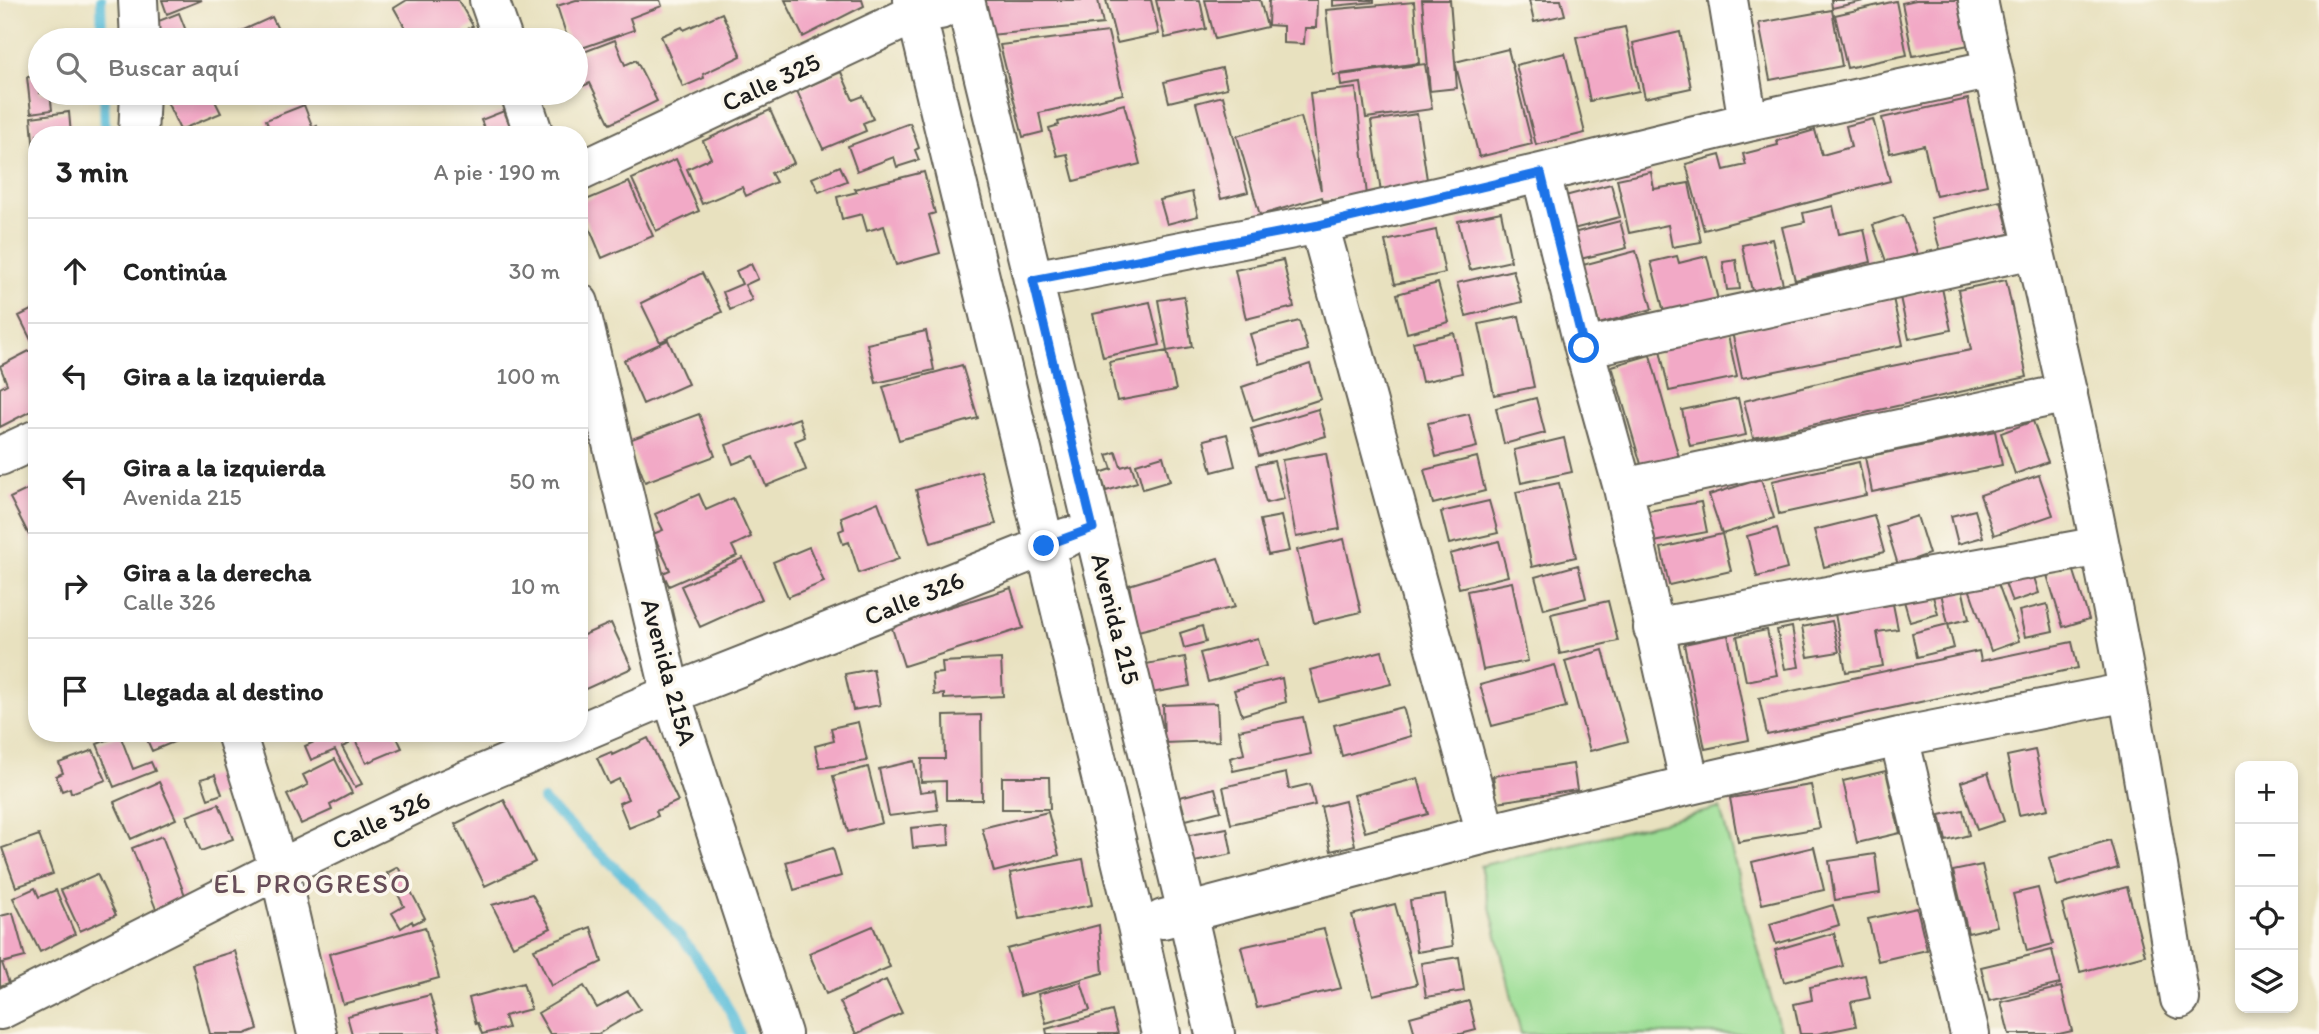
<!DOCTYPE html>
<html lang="es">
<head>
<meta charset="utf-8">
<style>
  :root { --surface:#fff; --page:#f6f6f6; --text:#222; --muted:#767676; --line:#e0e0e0 }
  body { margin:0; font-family:Itim,sans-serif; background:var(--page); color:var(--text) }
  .controls { position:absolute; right:21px; bottom:21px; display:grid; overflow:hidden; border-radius:14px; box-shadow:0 4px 10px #0003 }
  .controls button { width:63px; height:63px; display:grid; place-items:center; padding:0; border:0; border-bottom:2px solid var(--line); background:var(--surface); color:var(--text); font:35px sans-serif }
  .stop { position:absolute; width:21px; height:21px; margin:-16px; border:5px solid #1a73e8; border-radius:50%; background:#fff }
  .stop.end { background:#1a73e8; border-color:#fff; box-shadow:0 2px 7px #0008 }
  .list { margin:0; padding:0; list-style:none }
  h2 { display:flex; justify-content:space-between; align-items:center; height:91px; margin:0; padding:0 28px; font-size:30px }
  h2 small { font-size:23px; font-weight:400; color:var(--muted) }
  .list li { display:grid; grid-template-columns:46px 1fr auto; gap:21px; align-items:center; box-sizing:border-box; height:105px; padding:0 28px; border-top:2px solid var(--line) }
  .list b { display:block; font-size:26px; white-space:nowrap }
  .list p { margin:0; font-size:23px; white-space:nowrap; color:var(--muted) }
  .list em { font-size:23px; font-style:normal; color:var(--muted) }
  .icon { flex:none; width:38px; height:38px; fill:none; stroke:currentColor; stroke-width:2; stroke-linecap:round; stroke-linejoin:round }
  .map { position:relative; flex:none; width:2319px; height:1034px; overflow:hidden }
  .search { position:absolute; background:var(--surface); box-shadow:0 4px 10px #0003; left:28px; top:28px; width:560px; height:77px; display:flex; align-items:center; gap:18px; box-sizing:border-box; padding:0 24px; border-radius:38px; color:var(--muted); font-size:26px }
  .panel { position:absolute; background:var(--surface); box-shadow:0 4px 10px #0003; left:28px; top:126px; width:560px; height:616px; border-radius:28px }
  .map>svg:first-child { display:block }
  .green { fill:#9cde95; stroke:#5c7d58; stroke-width:2 }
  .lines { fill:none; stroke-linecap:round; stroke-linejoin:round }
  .stream { stroke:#5bbed9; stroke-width:10 }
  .building { fill:#f2a9c6 }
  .minor-casing { stroke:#636155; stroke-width:42 }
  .minor { stroke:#fff; stroke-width:38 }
  .route { stroke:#1a73e8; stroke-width:9 }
  .labels { text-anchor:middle; stroke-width:7; stroke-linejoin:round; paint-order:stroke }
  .street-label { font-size:26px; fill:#1c1c1c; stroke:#fbf7ec }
  .neighbourhood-label { font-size:28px; letter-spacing:2px; fill:#674d58; stroke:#fbf7ec }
</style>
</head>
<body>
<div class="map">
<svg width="2319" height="1034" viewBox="0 0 2319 1034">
  <rect width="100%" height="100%" fill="#fbf7ec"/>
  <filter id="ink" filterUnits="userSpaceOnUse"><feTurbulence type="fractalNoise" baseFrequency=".0143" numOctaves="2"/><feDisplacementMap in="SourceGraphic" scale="14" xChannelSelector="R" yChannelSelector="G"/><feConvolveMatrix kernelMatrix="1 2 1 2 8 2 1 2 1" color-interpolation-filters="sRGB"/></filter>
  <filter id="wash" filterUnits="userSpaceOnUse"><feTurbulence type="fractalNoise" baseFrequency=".00686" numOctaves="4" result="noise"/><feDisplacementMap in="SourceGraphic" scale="28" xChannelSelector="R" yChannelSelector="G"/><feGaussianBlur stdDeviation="1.57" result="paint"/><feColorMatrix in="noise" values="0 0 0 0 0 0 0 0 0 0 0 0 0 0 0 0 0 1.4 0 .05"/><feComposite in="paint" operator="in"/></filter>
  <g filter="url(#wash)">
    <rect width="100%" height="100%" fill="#e8e1bf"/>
    <path class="green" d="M1720,808L1781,1034H1521L1480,866Z"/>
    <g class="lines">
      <path class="stream" d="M101,0L102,40
        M104,93L105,135
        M543,800C615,869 702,938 740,1034"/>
    </g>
    <g id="blocks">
      <path class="building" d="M162,0H202L167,14Z
        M407,0H458L473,26L464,31L469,40H412L394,8Z
        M576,0H660L662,6L630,18L634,30L576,50V40H568L557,6Z
        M785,0H862L864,6L803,37Z
        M982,0H1098L1103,24L990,35Z
        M1106,0H1151L1159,34L1117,43Z
        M1156,0H1200L1206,29L1165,38Z
        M1205,0H1260L1267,27L1215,39Z
        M1269,0H1317L1316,28H1305L1304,44L1283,43V26L1268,25Z
        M1333,0H1374V2L1333,6Z
        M1422,0H1450L1455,62L1508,49L1532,144L1479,157L1455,62L1457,88L1430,91Z
        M1529,0H1561L1565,15L1534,22Z
        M1831,0H1864V1L1832,8Z
        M1916,0H1960L1969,45L1913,56L1902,3Z
        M1896,1L1907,55L1847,68L1835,15Z
        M1414,2L1419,63L1333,75L1326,10Z
        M1832,10L1842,66L1770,80L1759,23Z
        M179,13L186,31L162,40H152L146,26Z
        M722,13L741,56L703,74L704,78L683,87L661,36L682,27L684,30Z
        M272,17L283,40H241L237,33Z
        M1625,27L1639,91L1590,101L1576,37Z
        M1108,32L1123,94L1039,113L1043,132L1023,137L1000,45Z
        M1680,32L1691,88L1645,98L1633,43Z
        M615,40L625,65L636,60L657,101L610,124L590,83L583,86L576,67V55Z
        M1565,53L1585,133L1536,145L1516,65Z
        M1425,64L1432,109L1366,118L1361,83L1341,86L1340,75Z
        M1222,68L1227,88L1169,102L1164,82Z
        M841,72L853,100L863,96L873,119L863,123L866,131L823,149L797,91Z
        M40,76V93H50L52,110L31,113L27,77Z
        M1356,88L1367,196L1323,201L1322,197L1260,215L1237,136L1301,117L1321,190L1310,93Z
        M163,93H211L221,113L180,130Z
        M1223,96L1248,192L1221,199L1196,103Z
        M1968,99L1987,185L1936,196L1924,145L1890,153L1882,118Z
        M1124,104L1140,164L1074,181L1067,154L1057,156L1049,128L1059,125L1058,122Z
        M304,105L313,128L317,126L320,135H272L266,120Z
        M770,110L794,163L771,173L776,182L746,196L742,187L702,204L687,169L711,158L703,141Z
        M504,111L514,135H487L481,120Z
        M69,112L71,135H37V153H34L31,117Z
        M1417,114L1428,186L1381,193L1371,121Z
        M1873,119L1890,181L1704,230L1686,164L1720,155L1724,170L1746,165L1743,154L1778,145L1777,141L1815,130L1822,155L1851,147L1846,126Z
        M910,123L919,148L915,150L919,160L897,167L894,157L857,171L848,146Z
        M676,159L699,211L656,231L632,179Z
        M840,166L847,181L819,192L812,178Z
        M924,172L935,213L929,215L940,253L896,265L884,226L867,231L862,214L842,219L837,197L857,192L855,189Z
        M1651,172L1654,189L1689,183L1701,242L1672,247L1668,225L1629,233L1617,179Z
        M629,182L653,236L602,258L579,203Z
        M1611,184L1620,217L1573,229L1565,196Z
        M1192,192L1198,216L1167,224L1160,200Z
        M2001,201L2010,235L1941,253L1931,218Z
        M1833,206L1839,234L1864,229L1871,262L1795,280L1782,227L1805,222L1803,213Z
        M1501,212L1511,261L1470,270L1458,221Z
        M1903,215L1917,253L1887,264L1873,225Z
        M1620,221L1627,248L1580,259L1573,233Z
        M1436,230L1445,273L1395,284L1385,241Z
        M1772,239L1783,284L1752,291L1742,245Z
        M1636,251L1652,309L1599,324L1583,265Z
        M1677,256L1679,263L1707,256L1718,300L1664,312L1651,262Z
        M1283,260L1294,307L1246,319L1235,270Z
        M1736,260L1740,289L1727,290L1723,262Z
        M751,264L758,279L745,285L752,300L730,310L723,292L742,284L736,271Z
        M1513,270L1522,302L1466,316L1457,283Z
        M702,273L722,312L660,342L641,303Z
        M2006,280L2027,377L1753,438L1744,401L1872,370L1971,350L1958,290Z
        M1438,283L1449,322L1407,333L1397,294Z
        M1942,288L1951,330L1909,339L1900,297Z
        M1184,296L1192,347L1167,351L1176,390L1117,401L1109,362L1167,351L1158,300Z
        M1893,298L1903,345L1742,378L1732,332Z
        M1150,302L1160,345L1103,357L1093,314Z
        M37,307V408L0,427V388L7,384L0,366L35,348L19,316Z
        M1519,316L1534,387L1494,395L1479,324Z
        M1299,321L1308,350L1259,364L1250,334Z
        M926,331L934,370L876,383L867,344Z
        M1727,331L1737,377L1669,391L1659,345Z
        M1454,333L1462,373L1422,382L1413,342Z
        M668,340L688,384L643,404L624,360Z
        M1650,355L1680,461L1643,471L1612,366Z
        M1310,364L1321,399L1253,421L1242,387Z
        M962,365L978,418L899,440L883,387Z
        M1536,398L1545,433L1504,444L1496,408Z
        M1738,398L1746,435L1690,446L1682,410Z
        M1318,409L1326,436L1259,456L1251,429Z
        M699,414L715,456L645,482L629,440Z
        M1469,414L1477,447L1436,457L1428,423Z
        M799,418L805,437L795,441L806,470L766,486L754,456L733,464L726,445Z
        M2033,421L2048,462L2015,474L2001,433Z
        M1995,431L2002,465L1872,492L1865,457Z
        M1227,434L1235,466L1212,472L1204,440Z
        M1564,438L1572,472L1521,483L1514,450Z
        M1116,452L1121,467L1131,464L1137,482L1106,491L1100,473L1112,469L1107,455Z
        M1326,453L1340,529L1296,537L1282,460Z
        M1163,456L1170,481L1143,489L1136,464Z
        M1477,457L1485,491L1433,504L1424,470Z
        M1274,461L1284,499L1266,503L1256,465Z
        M1859,462L1866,495L1779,514L1772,481Z
        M981,471L996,524L931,543L916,490Z
        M2039,475L2053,515L1994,535L1980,495Z
        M1761,479L1774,518L1722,534L1709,495Z
        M1559,483L1576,557L1532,567L1516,492Z
        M37,485V542L33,543L10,498Z
        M699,494L706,510L733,498L751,537L732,546L737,556L669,586L663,573L670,570L653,534L663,530L655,514Z
        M1489,501L1498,533L1449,544L1441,512Z
        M878,502L899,559L859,573L849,542L843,544L839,531L844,529L841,517Z
        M1701,502L1707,532L1654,542L1648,511Z
        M1975,510L1983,537L1958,544L1951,516Z
        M1874,515L1884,552L1824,567L1814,530Z
        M1281,516L1289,551L1268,555L1260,520Z
        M1917,516L1929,554L1898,565L1886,526Z
        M1777,528L1787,569L1757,577L1747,536Z
        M1722,534L1731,571L1669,585L1661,548Z
        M1344,539L1361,612L1314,623L1297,550Z
        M1499,541L1508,576L1459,588L1450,554Z
        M809,547L824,582L788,597L773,562Z
        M743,558L762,599L700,627L681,586Z
        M1218,558L1235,607L1138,631L1129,585Z
        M1578,565L1586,598L1544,609L1535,577Z
        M2073,568L2089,619L2063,627L2047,575Z
        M2033,574L2039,593L2012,602L2005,583Z
        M1996,578L2019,641L1991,651L1969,588Z
        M1512,582L1528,661L1483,670L1467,591Z
        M1011,588L1023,628L904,666L891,625Z
        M1962,588L1969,619L1948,624L1941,593Z
        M1932,593L1938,614L1910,622L1904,601Z
        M1608,601L1618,641L1560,654L1551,614Z
        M1893,604L1898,629L1877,632L1883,666L1846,672L1835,614Z
        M2047,604L2053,631L2025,637L2019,611Z
        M1832,621L1839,652L1808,657L1802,627Z
        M611,623L632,668L579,692V637Z
        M1948,624L1954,648L1917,657L1912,633Z
        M1202,626L1206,642L1184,648L1180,633Z
        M1792,627L1799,667L1785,669L1777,630Z
        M1767,630L1777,675L1746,681L1737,636Z
        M1728,635L1749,740L1705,749L1684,644Z
        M1258,638L1266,666L1208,682L1200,653Z
        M2072,642L2078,668L1767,735L1759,698L1979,651L1981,661Z
        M1603,650L1628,741L1590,751L1565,661Z
        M1382,651L1391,684L1319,702L1310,670Z
        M1185,657L1190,686L1151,693L1146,664Z
        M1001,659L1003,696L944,699V694L934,695L932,674L943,673L942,662Z
        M1555,665L1566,707L1492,726L1480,685Z
        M873,669L880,705L853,710L845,674Z
        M1282,678L1286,702L1242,715L1234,690Z
        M1217,703L1219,741L1164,743L1163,705Z
        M1403,707L1411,736L1342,756L1334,725Z
        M981,715L982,800H946V781L921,782L922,759H945L944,716Z
        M1303,717L1311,754L1233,771L1230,758L1244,754L1239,730Z
        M858,722L867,761L820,768L815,746L834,741L831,728Z
        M144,733H185L186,737L152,751Z
        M323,733H345L349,744L342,747L362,784L355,787L335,750L311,760L305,746L325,737Z
        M352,733H395L402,748L366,763Z
        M120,735L133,769L151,762L155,771L114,787L97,744Z
        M648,738L678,801L656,811L658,816L629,828L619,803L628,799L619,779L609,784L597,758L611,752L612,755Z
        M93,750L106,780L71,793L70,788L62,791L56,776L63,773L59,763Z
        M2035,750L2048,809L2019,815L2007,756Z
        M335,759L352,793L330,805L332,810L301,824L287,795L308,785L303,775Z
        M914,761L920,792L935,790L938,810L889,816L879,769Z
        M1573,764L1577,790L1497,802L1493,776Z
        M868,767L882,823L848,832L833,776Z
        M1886,771L1900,833L1857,843L1843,781Z
        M1286,773L1289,789L1310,784L1315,805L1231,824L1223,787Z
        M1988,773L2004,821L1977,830L1961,782Z
        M215,775L222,794L208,799L201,779Z
        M1002,777H1049L1050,809H1002Z
        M1418,778L1428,814L1365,832L1354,795Z
        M159,782L176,819L131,839L114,802Z
        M1811,785L1820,828L1738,842L1730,798Z
        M1215,788L1221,811L1186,820L1180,797Z
        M504,800L535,862L485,886L455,824Z
        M1345,801L1355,845L1331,851L1321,807Z
        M219,804L233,839L201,851L187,816Z
        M1963,810L1969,835L1946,841L1940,815Z
        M1048,812L1059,855L994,872L982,828Z
        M948,824L949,845L913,848L911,828Z
        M1227,828L1232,854L1190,863L1185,836Z
        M39,835L53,874L16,887L2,848Z
        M162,836L186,898L156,909L132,848Z
        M2110,840L2118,868L2057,886L2049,858Z
        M1814,847L1824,890L1762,904L1752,862Z
        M833,848L841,876L794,890L786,862Z
        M1875,854L1880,893L1835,900L1829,861Z
        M1083,859L1092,905L1019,919L1010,873Z
        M1982,865L1997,926L1968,933L1953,871Z
        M398,867L425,918L413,924L412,921L401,928L392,913L404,906L387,873Z
        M97,874L116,915L80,931L61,890Z
        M2127,887L2145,955L2080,972L2062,904Z
        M35,888L39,897L56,890L75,934L40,952L13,898Z
        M2038,888L2053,944L2027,951L2013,894Z
        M532,894L551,928L513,946L492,905Z
        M1445,895L1453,946L1417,952L1410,900Z
        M1395,904L1417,984L1373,995L1352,915Z
        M1833,905L1839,925L1776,944L1770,924Z
        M1917,908L1927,950L1878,961L1868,919Z
        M13,913L25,957L2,963L9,983L0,986V916Z
        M1099,925L1103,973L1020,996L1007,949Z
        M873,926L890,967L826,994L809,953Z
        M425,927L439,978L343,1004L329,954Z
        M591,927L602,962L551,986L534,949Z
        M1324,929L1341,988L1257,1008L1241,947Z
        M1834,933L1843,966L1784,982L1775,950Z
        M2052,950L2060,984L1989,1001L1981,967Z
        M235,951L258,1029L245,1034H210L192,964Z
        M1459,957L1464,991L1426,997L1421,963Z
        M1865,975L1870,998L1851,1002L1856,1026L1817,1034H1800L1794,1004L1812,1000L1810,987Z
        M886,980L902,1013L856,1034L840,1002Z
        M1081,982L1090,1010L1046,1023L1038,994Z
        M523,983L531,1009L504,1016L508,1028L482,1034L478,1023L476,1024L469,998Z
        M584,986L597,1008L628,991L640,1009L598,1034H550L538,1013Z
        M2061,987L2072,1031L2059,1034H2009L2001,1002Z
        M430,995L441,1034H352L347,1016Z
        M1469,1001L1476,1030L1461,1034H1415L1410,1017Z
        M1112,1011L1118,1034H1047L1046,1029Z"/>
    </g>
  </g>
  <g filter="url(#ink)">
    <use href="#blocks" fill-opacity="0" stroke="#636155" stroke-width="2"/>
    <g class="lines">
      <g class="minor-casing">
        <path id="minor" d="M138,0L140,40
          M489,0L503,40
          M913,0L1137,926L1161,1034
          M965,0L1187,912L1215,1034
          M1728,0L1748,122
          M1978,0C2016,183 2064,363 2100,546C2131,696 2155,848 2180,999
          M520,93L534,135
          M138,135L140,93
          M579,172L917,13L940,10
          M1541,173L1584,348L1623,488L1690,785
          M1319,224L1486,834
          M1033,280L1319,224L1541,173L1748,122L1993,69
          M579,303L671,694L782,1034
          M1584,348L2034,249
          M0,456L37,439
          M1623,488L2068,393
          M1653,628L2100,546
          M236,733L279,869L317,1034
          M579,733L671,694L1068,537
          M1899,737L1970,1034
          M1163,919L1486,834L1690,785L1899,737L2128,692
          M0,1010L279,869L444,790L579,733"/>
      </g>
      <use href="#minor" class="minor"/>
    </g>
  </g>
  <g class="lines" filter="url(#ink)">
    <path class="route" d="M1044,546L1093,528L1033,280L1319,225L1541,173L1584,348"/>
  </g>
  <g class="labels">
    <g class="street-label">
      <text transform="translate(771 82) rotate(-25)" y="9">Calle 325</text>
      <text transform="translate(914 598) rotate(-22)" y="9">Calle 326</text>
      <text transform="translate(1116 619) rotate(76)" y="9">Avenida 215</text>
      <text transform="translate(669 672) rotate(75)" y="9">Avenida 215A</text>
      <text transform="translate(381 820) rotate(-25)" y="9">Calle 326</text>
    </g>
    <g class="neighbourhood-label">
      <text x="313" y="893">EL PROGRESO</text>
    </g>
  </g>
</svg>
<div class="controls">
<button>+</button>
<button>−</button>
<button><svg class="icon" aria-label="locate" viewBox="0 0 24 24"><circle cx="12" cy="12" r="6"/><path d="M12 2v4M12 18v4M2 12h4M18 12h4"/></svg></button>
<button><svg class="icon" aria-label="layers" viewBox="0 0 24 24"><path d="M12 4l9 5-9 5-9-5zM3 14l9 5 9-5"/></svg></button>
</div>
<div class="stop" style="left:1584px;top:348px"></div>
<div class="stop end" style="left:1044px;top:546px"></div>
<div class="search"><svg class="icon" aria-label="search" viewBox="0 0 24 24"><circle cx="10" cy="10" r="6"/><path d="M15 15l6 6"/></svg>Buscar aquí</div>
<section class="panel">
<h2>3 min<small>A pie · 190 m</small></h2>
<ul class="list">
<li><svg class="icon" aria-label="ahead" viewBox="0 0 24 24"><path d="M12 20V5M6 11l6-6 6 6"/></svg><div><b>Continúa</b></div><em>30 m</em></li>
<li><svg class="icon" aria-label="left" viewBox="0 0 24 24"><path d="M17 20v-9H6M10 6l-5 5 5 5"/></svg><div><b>Gira a la izquierda</b></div><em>100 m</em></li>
<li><svg class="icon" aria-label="left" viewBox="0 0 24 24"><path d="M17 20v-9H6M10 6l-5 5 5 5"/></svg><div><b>Gira a la izquierda</b><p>Avenida 215</p></div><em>50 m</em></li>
<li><svg class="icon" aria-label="right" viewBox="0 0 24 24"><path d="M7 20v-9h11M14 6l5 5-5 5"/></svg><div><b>Gira a la derecha</b><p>Calle 326</p></div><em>10 m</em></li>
<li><svg class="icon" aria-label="arrive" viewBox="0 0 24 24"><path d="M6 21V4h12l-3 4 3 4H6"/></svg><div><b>Llegada al destino</b></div></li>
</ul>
</section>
</div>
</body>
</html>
